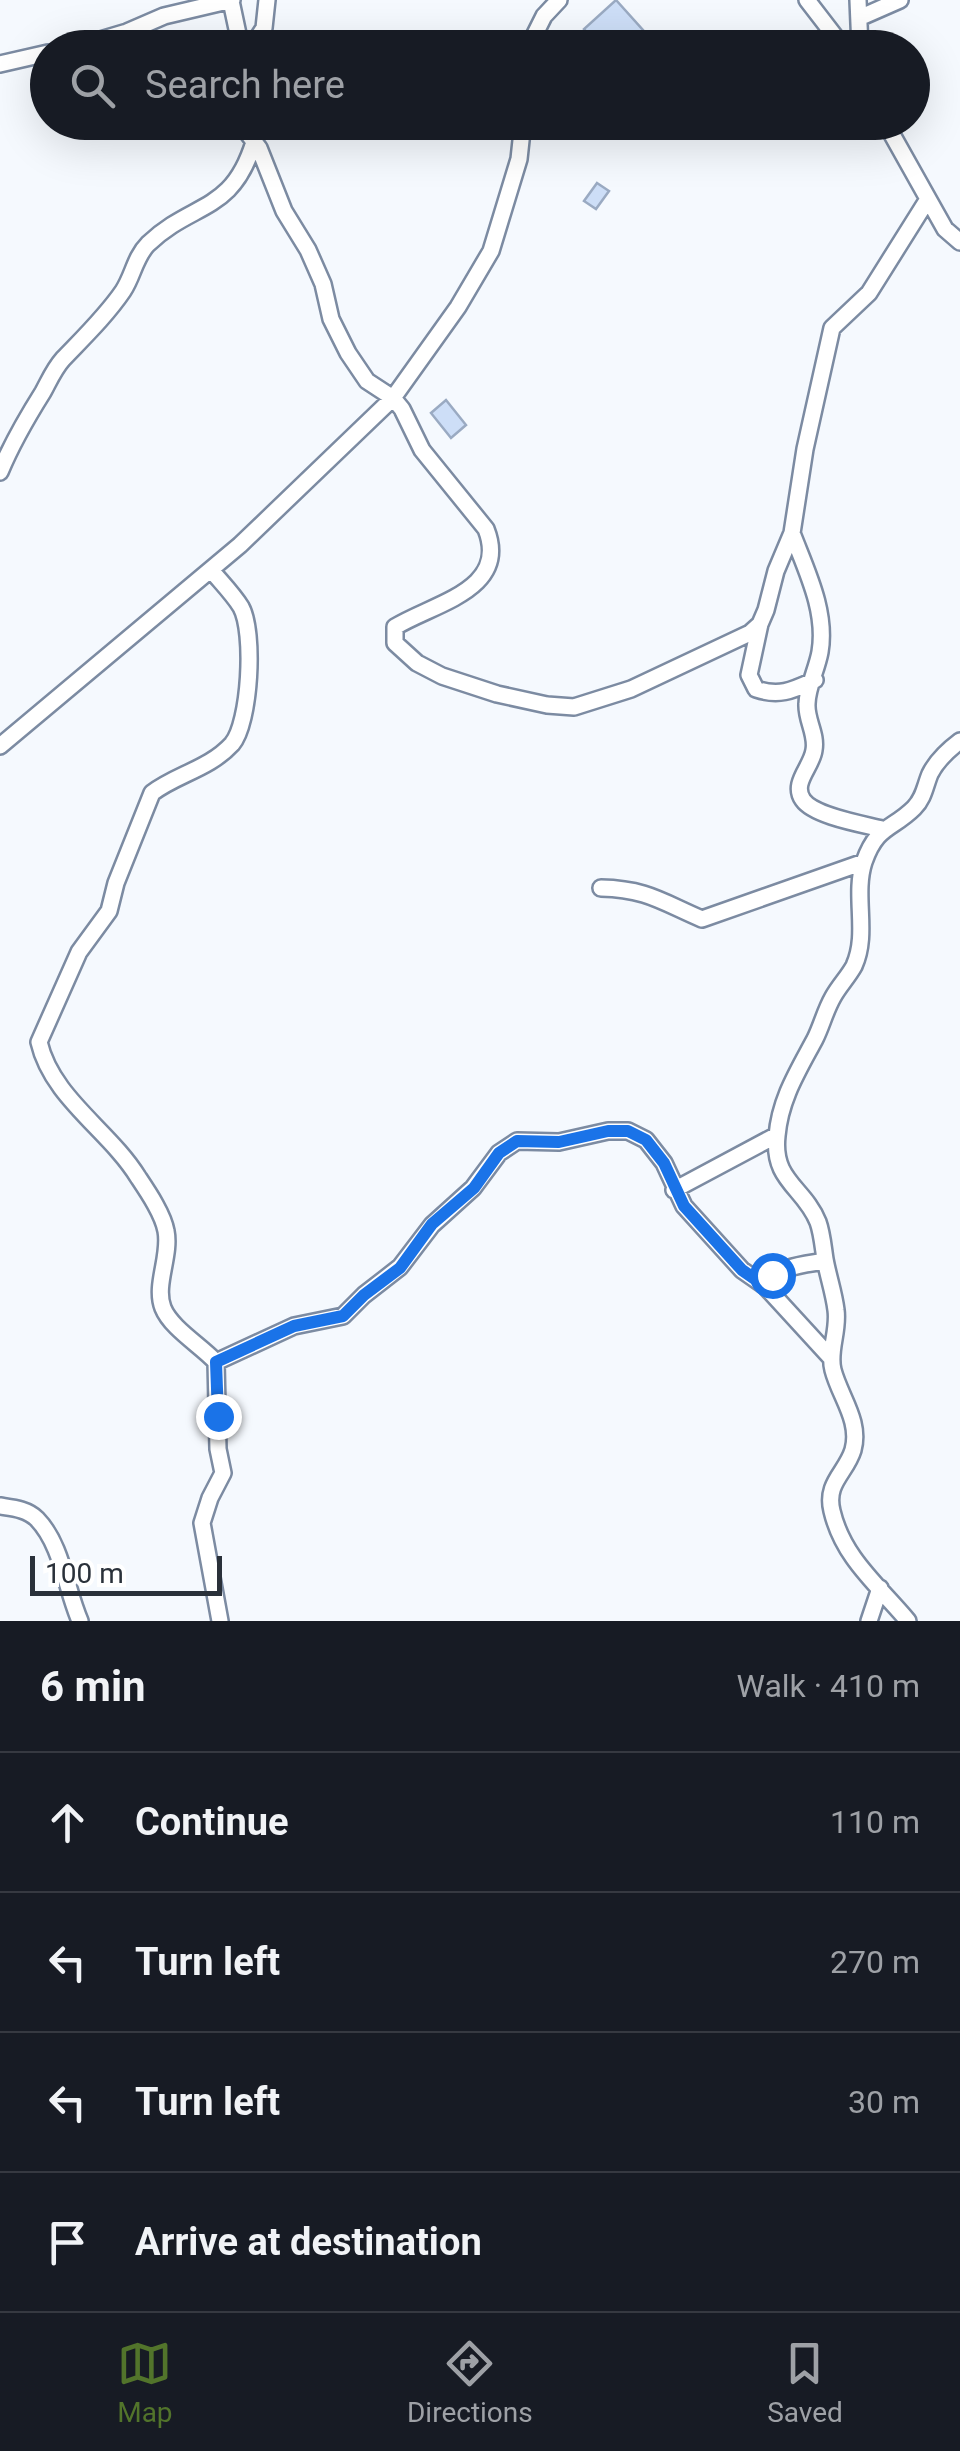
<!DOCTYPE html>
<html lang="en">
<head>
<meta charset="utf-8">
<style>
  :root { --surface:#171b24; --page:#20242c; --text:#f1f3f6; --muted:#9ea1a6; --line:#363941; --accent:#52742b }
  body { margin:0; font-family:Roboto,sans-serif; background:var(--page); color:var(--text) }
  .scale { position:absolute; left:30px; bottom:25px; width:192px; box-sizing:border-box; padding-left:10px; border:5px solid #2a313a; border-top:0; font-size:28px; line-height:35px; white-space:nowrap; color:#2a313a; -webkit-text-stroke:8px #fff; paint-order:stroke }
  .stop { position:absolute; width:30px; height:30px; margin:-22px; border:8px solid #1a73e8; border-radius:50%; background:#fff }
  .stop.end { background:#1a73e8; border-color:#fff; box-shadow:0 2px 10px #0008 }
  .list { margin:0; padding:0; list-style:none }
  h2 { display:flex; justify-content:space-between; align-items:center; height:130px; margin:0; padding:0 40px; font-size:42px }
  h2 small { font-size:32px; font-weight:400; color:var(--muted) }
  .list li { display:grid; grid-template-columns:65px 1fr auto; gap:30px; align-items:center; box-sizing:border-box; height:140px; padding:0 40px; border-top:2px solid var(--line) }
  .list b { display:block; font-size:38px; white-space:nowrap }
  .list em { font-size:32px; font-style:normal; color:var(--muted) }
  .icon { flex:none; width:55px; height:55px; fill:none; stroke:currentColor; stroke-width:2; stroke-linecap:round; stroke-linejoin:round }
  .map { position:relative; flex:none; width:960px; height:1621px; overflow:hidden }
  .search { position:absolute; background:var(--surface); box-shadow:0 10px 40px #0002; left:30px; right:30px; top:30px; height:110px; display:flex; align-items:center; gap:25px; box-sizing:border-box; padding:0 35px; border-radius:55px; color:var(--muted); font-size:38px }
  .sheet { height:690px; background:var(--surface) }
  nav { display:flex; justify-content:space-around; align-items:center; box-sizing:border-box; height:140px; border-top:2px solid var(--line); background:var(--surface); font-size:28px; color:var(--muted) }
  nav a { display:grid; justify-items:center; gap:5px }
  nav .on { color:var(--accent) }
  .map>svg:first-child { display:block }
  .building { fill:#cddef7; stroke:#9aaac2; stroke-width:2.5 }
  .lines { fill:none; stroke-linecap:round; stroke-linejoin:round }
  .minor-casing { stroke:#7c8ba2; stroke-width:20 }
  .minor { stroke:#fff; stroke-width:15 }
  .route { stroke:#1a73e8; stroke-width:12 }
</style>
</head>
<body>
<div class="map">
<svg width="960" height="1621" viewBox="0 0 960 1621">
  <rect width="100%" height="100%" fill="#f5f9fe"/>
  <path class="building" d="M616,0L651,39L641,48H600L584,29Z
    M597,183L609,191L596,209L584,201Z
    M446,400L466,425L451,438L431,413Z"/>
  <g class="lines">
    <g class="minor-casing">
      <path id="minor" d="M807,0L844,48
        M858,0L860,48
        M231,1L241,48
        M859,18L900,0
        M73,48L127,32L164,16L232,0
        M251,48L264,28L267,0
        M528,48L544,16L559,0
        M0,64L48,53
        M239,122L259,148L284,211L308,250L323,284L331,319L348,353L367,381L393,398L402,409L422,450L486,529C510,590 434,603 395,627V643L417,663L442,676L497,694L547,705L574,707L631,689L750,633L760,624L766,610L776,571L792,533L805,449L832,328L869,293L928,199
        M885,122L945,229L960,242
        M0,472C12,443 26,419 43,392C49,381 54,369 63,359C83,338 106,316 123,291C133,276 135,257 148,244C193,201 232,214 254,142
        M792,533C806,570 827,611 820,652C817,669 807,688 807,704C806,720 817,734 814,750C812,767 791,783 803,800C814,816 862,824 882,829
        M211,570C221,582 233,594 241,607C255,632 250,723 232,744C209,769 177,774 152,793L116,883L109,911L79,952L39,1042C52,1098 109,1130 138,1177C148,1192 163,1214 166,1231C171,1256 154,1285 163,1308C171,1328 200,1345 216,1362L218,1449L223,1473L210,1498L202,1523L220,1621
        M760,624L749,675L756,689C780,697 793,690 815,680
        M0,746L240,545L393,398L458,307L491,251L519,159L523,122
        M601,888C647,889 662,902 702,919L864,862
        M674,1190L777,1135
        M765,1286C780,1265 802,1265 825,1261
        M216,1362L294,1326L343,1316L364,1295L400,1267L432,1225L473,1188L499,1153L517,1141L559,1142L608,1131H628L646,1140L664,1163L684,1206L742,1270L765,1286L831,1358
        M0,1506C13,1508 27,1509 37,1519C62,1545 66,1589 80,1621
        M869,1621L880,1588
        M908,1621C878,1585 843,1558 832,1511C825,1483 846,1473 853,1450C861,1421 840,1397 833,1370C828,1351 839,1331 836,1310C834,1293 828,1276 825,1259C823,1246 822,1233 818,1222C804,1187 772,1181 777,1136C780,1099 798,1071 815,1039C822,1025 825,1011 833,997C839,986 848,977 854,966C869,933 853,896 864,862C877,825 892,830 914,808C924,798 925,786 930,774C937,760 948,750 960,741"/>
    </g>
    <use href="#minor" class="minor"/>
  </g>
  <g class="lines">
    <path class="route" d="M218,1416L216,1362L294,1326L343,1316L364,1295L400,1268L432,1224L474,1188L499,1153L517,1141L559,1142L608,1131H628L646,1140L664,1163L684,1206L742,1270L765,1286L772,1275"/>
  </g>
</svg>
<div class="scale">100 m</div>
<div class="stop" style="left:772px;top:1275px"></div>
<div class="stop end" style="left:218px;top:1416px"></div>
<div class="search"><svg class="icon" aria-label="search" viewBox="0 0 24 24"><circle cx="10" cy="10" r="6"/><path d="M15 15l6 6"/></svg>Search here</div>
</div>
<section class="sheet">
<h2>6 min<small>Walk · 410 m</small></h2>
<ul class="list">
<li><svg class="icon" aria-label="ahead" viewBox="0 0 24 24"><path d="M12 20V5M6 11l6-6 6 6"/></svg><div><b>Continue</b></div><em>110 m</em></li>
<li><svg class="icon" aria-label="left" viewBox="0 0 24 24"><path d="M17 20v-9H6M10 6l-5 5 5 5"/></svg><div><b>Turn left</b></div><em>270 m</em></li>
<li><svg class="icon" aria-label="left" viewBox="0 0 24 24"><path d="M17 20v-9H6M10 6l-5 5 5 5"/></svg><div><b>Turn left</b></div><em>30 m</em></li>
<li><svg class="icon" aria-label="arrive" viewBox="0 0 24 24"><path d="M6 21V4h12l-3 4 3 4H6"/></svg><div><b>Arrive at destination</b></div></li>
</ul>
</section>
<nav>
<a class="on"><svg class="icon" aria-label="map" viewBox="0 0 24 24"><path d="M3 6l6-2 6 2 6-2v14l-6 2-6-2-6 2zM9 4v14M15 6v14"/></svg>Map</a>
<a><svg class="icon" aria-label="directions" viewBox="0 0 24 24"><path d="M12 3l9 9-9 9-9-9zM9 14v-3h6M13 9l2 2-2 2"/></svg>Directions</a>
<a><svg class="icon" aria-label="saved" viewBox="0 0 24 24"><path d="M7 4h10v16l-5-4-5 4z"/></svg>Saved</a>
</nav>
</body>
</html>
